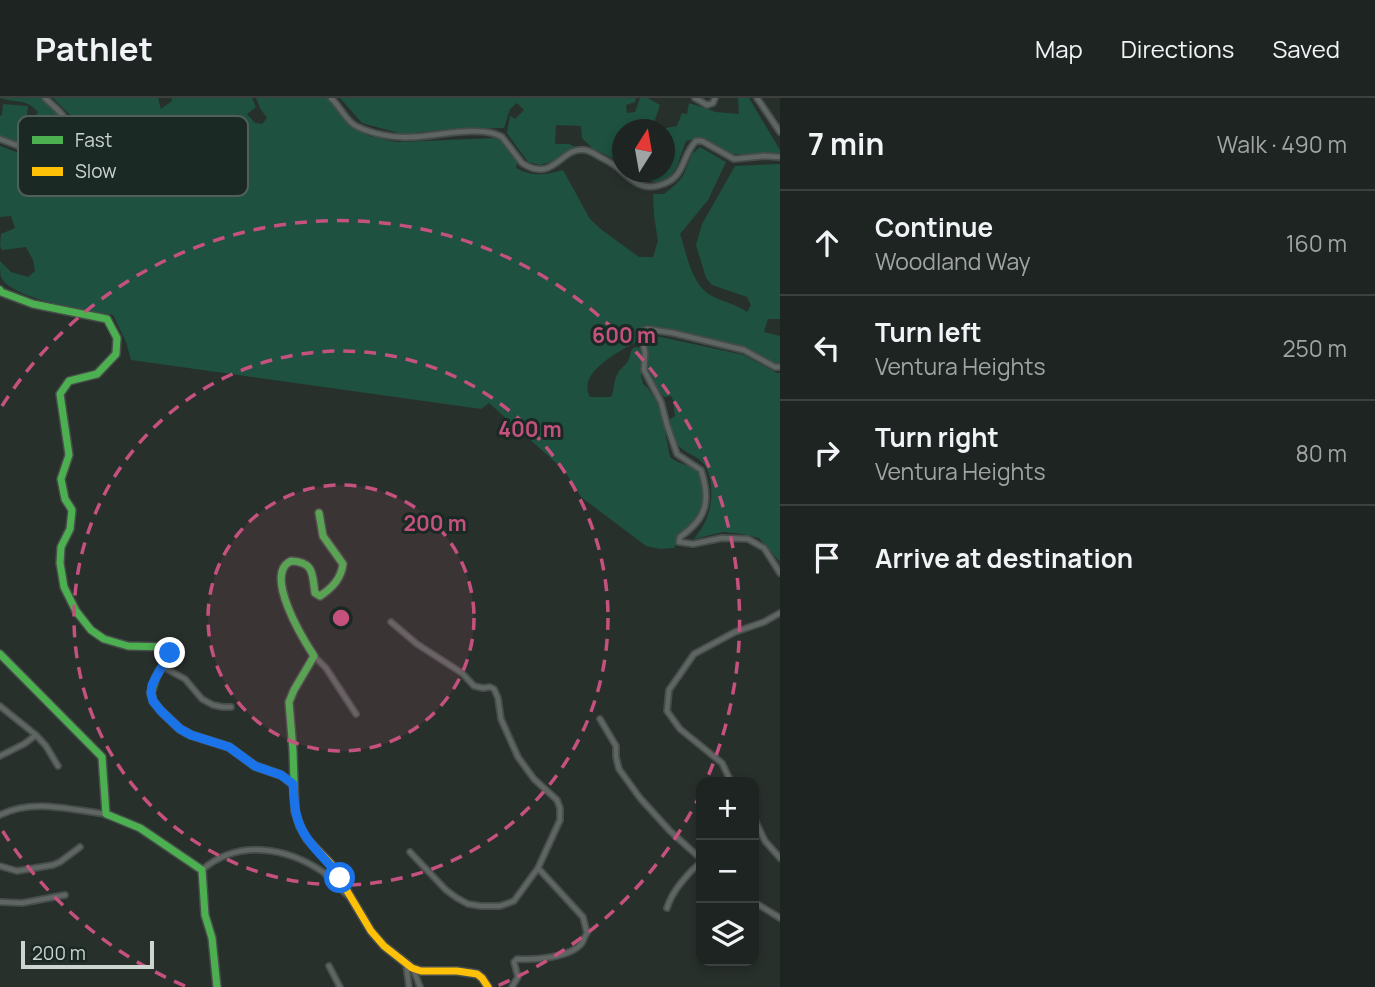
<!DOCTYPE html>
<html lang="en">
<head>
<meta charset="utf-8">
<style>
  :root { --surface:#1e2421; --page:#2b302e; --text:#f1f3f6; --muted:#a1a4a5; --line:#3c413f }
  body { margin:0; font-family:Manrope,sans-serif; background:var(--page); color:var(--text) }
  .controls { position:absolute; right:21px; bottom:21px; display:grid; overflow:hidden; border-radius:14px; box-shadow:0 4px 10px #0003 }
  .controls button { width:63px; height:63px; display:grid; place-items:center; padding:0; border:0; border-bottom:2px solid var(--line); background:var(--surface); color:var(--text); font:35px sans-serif }
  .compass { position:absolute; left:612px; top:21px; width:63px; height:63px; border-radius:50%; background:var(--surface); box-shadow:0 4px 10px #0003; rotate:11deg }
  .scale { position:absolute; left:21px; bottom:18px; width:133px; box-sizing:border-box; padding-left:7px; border:4px solid #ccd5d1; border-top:0; font-size:19px; line-height:24px; white-space:nowrap; color:#ccd5d1; -webkit-text-stroke:5px #1b2924; paint-order:stroke }
  .stop { position:absolute; width:21px; height:21px; margin:-16px; border:5px solid #1a73e8; border-radius:50%; background:#fff }
  .stop.end { background:#1a73e8; border-color:#fff; box-shadow:0 2px 7px #0008 }
  .list { margin:0; padding:0; list-style:none }
  h2 { display:flex; justify-content:space-between; align-items:center; height:91px; margin:0; padding:0 28px; font-size:30px }
  h2 small { font-size:23px; font-weight:400; color:var(--muted) }
  .list li { display:grid; grid-template-columns:46px 1fr auto; gap:21px; align-items:center; box-sizing:border-box; height:105px; padding:0 28px; border-top:2px solid var(--line) }
  .list b { display:block; font-size:26px; white-space:nowrap }
  .list p { margin:0; font-size:23px; white-space:nowrap; color:var(--muted) }
  .list em { font-size:23px; font-style:normal; color:var(--muted) }
  .icon { flex:none; width:38px; height:38px; fill:none; stroke:currentColor; stroke-width:2; stroke-linecap:round; stroke-linejoin:round }
  .map { position:relative; flex:none; width:780px; height:889px; overflow:hidden }
  header { display:flex; align-items:center; gap:42px; box-sizing:border-box; height:98px; padding:0 35px; background:var(--surface); border-bottom:2px solid var(--line) }
  header strong { font-size:33px }
  nav { display:flex; gap:38px; margin-inline-start:auto; font-size:24px }
  main { display:flex }
  aside { flex:1; background:var(--surface) }
  .map>svg:first-child { display:block }
  .green { fill:#1e5140 }
  .lines { fill:none; stroke-linecap:round; stroke-linejoin:round }
  .street-casing { stroke:#464d4a; stroke-width:8 }
  .fast-casing { stroke:#464d4a; stroke-width:10 }
  .slow-casing { stroke:#464d4a; stroke-width:10 }
  .street { stroke:#5e6562; stroke-width:4.5 }
  .fast { stroke:#4caf50; stroke-width:7 }
  .slow { stroke:#ffc107; stroke-width:7 }
  .route { stroke:#1a73e8; stroke-width:9 }
  .ring { fill:none; stroke:#c5517e; stroke-width:3.5; stroke-dasharray:12 9 }
  .key { fill:#1b2924; stroke:#505d58; stroke-width:2 }
  .key-label { font-size:19px; fill:#ccd5d1 }
  .centre { fill:#c5517e; stroke:#1b2924; stroke-width:3.5 }
  .ring-label { font-size:21px; text-anchor:middle; font-weight:bold; fill:#c5517e; stroke:#1b2924; stroke-width:6; stroke-linejoin:round; paint-order:stroke }
</style>
</head>
<body>
<header>
<strong>Pathlet</strong>
<nav><a>Map</a><a>Directions</a><a>Saved</a></nav>
</header>
<main>
<div class="map">
<svg width="780" height="889" viewBox="0 0 780 889">
  <rect width="100%" height="100%" fill="#28302c"/>
  <path class="green" d="M0,0H40L62,19L65,39C64,40 59,48 58,48C41,60 16,45 0,39V18L2,17L3,6L28,8L27,17L33,21L38,14C26,0 14,5 0,0Z
    M53,0H158L161,11L172,3V0H252L256,9L247,16L255,25L262,26L267,20L260,10L256,0H326L330,2L350,27L369,38L396,44L498,40L517,65L516,70C532,79 546,77 563,72L590,121L602,132L639,159H653L658,143L654,118L653,96H664L675,87L683,78L692,56L700,49L726,64L708,102L680,136C687,156 691,187 712,198C723,204 736,206 747,214L751,207L747,199L712,187L706,180L696,147L702,126L735,68L780,66V221H768L764,234L780,238V265H775L746,249L648,229L641,232L640,241C622,253 576,273 590,299H611C615,291 613,284 617,277C619,271 625,268 628,263C632,255 629,247 641,250V278L643,286L648,290L656,303L662,318L670,359C678,367 692,366 699,375C720,404 684,428 674,450L660,451L646,448L581,399L564,372L489,305L481,311L131,262L126,244L113,217C88,212 12,202 1,179C0,175 0,168 0,163L11,174L28,179L35,173L33,162L26,149L2,152L0,148L1,136L15,130L11,118L0,119V48L33,60L44,61L65,55L77,61L81,72L87,75L98,70L103,61L94,56V31L72,30L70,17Z
    M340,0H636L635,4L626,7L627,15L635,14L640,0H648L660,7L652,31L622,32V65L592,50L582,40L581,28L556,27L555,46H569L584,53L540,67L528,64L507,35L510,18L515,21L524,12L517,5L510,11L504,30L452,31L402,36L362,25Z
    M738,0H749L780,52V56H732L703,39L686,43L676,70L665,85L638,82L633,74H664V32L659,31L677,28L682,15L687,16L689,5L716,14L739,16Z
    M653,239H661L744,257L777,275H780V464L759,440L742,436L723,434L694,441C698,435 703,429 706,422C713,406 715,376 701,363C696,358 688,356 682,351C675,346 670,330 670,321L675,318L673,302L671,298L664,299C646,276 647,271 645,243Z"/>
  <g class="lines">
    <g class="street-casing">
      <path id="street" d="M331,0C340,8 346,23 356,28C372,36 393,40 410,39C434,39 481,26 502,39L522,65C554,86 561,48 585,52C591,53 595,56 600,59C606,62 613,66 618,70C632,82 641,93 660,87C686,80 681,58 696,43H702L734,61L764,58L780,59
        M695,0L707,7L713,5L715,0
        M757,0L780,34
        M0,41L43,57L65,50C73,21 65,19 45,0
        M780,269H775L744,252L673,235L647,231L641,234L645,255L644,272L661,304L667,327L677,356L701,372C711,403 707,420 680,439L679,444L693,446L722,440L748,441L764,450L780,475
        M391,524L417,546L462,575L474,588L483,590L490,589L494,591L498,600L501,621L518,659L534,681L557,702L560,710V722L538,770L514,803L500,808H481L468,806L457,800L446,792L410,754
        M314,558L326,570L356,616
        M163,569L185,581L202,601L213,607L223,609H231
        M0,608L36,637L46,648L58,668
        M600,621L616,648V659L619,671L640,700L670,733L701,761
        M0,658L24,646L36,637
        M731,684L722,665L680,631L667,613L669,592L694,556L735,534L764,524L780,515
        M0,717C33,700 71,712 106,716
        M754,720L765,743L780,760
        M0,768L17,773L53,767L60,764L80,749
        M202,772C238,741 286,749 323,774C331,781 339,789 347,797
        M0,804L22,805L65,797
        M754,804L780,820
        M667,810C672,793 688,775 701,764
        M406,866L409,889
        M329,868L340,889
        M413,870L420,889
        M512,889L518,879L514,864L517,861C534,862 570,860 582,845C582,845 586,836 587,835L583,819L538,770"/>
    </g>
    <g class="fast-casing">
      <path id="fast" d="M0,192L1,194L33,206L107,221L117,240L116,256L97,276L69,283L60,296L69,357L61,381L65,401L72,412L70,431L61,449L60,465L64,489L76,513L91,532L104,541L128,548L166,549L170,552V555L156,579L151,595L153,603L161,613L180,631L191,637L229,649L255,668L281,677L293,686
        M0,556L102,659L106,716L140,730L202,772L205,817L212,840L217,889
        M300,728L295,713L293,653L289,604L294,592L314,558C303,541 263,476 291,463C315,464 312,477 315,495L320,498C332,490 341,481 343,466L323,438L319,415"/>
    </g>
    <g class="slow-casing">
      <path id="slow" d="M300,728L307,741L331,766L371,833L384,848L412,870L421,873H457L477,876L482,880L488,889"/>
    </g>
    <use href="#street" class="street"/>
    <use href="#fast" class="fast"/>
    <use href="#slow" class="slow"/>
  </g>
  <g class="lines">
    <path class="route" d="M170,555L156,579L152,587L151,595L153,603L161,613L180,631L191,637L229,649L255,668L281,677L293,686C294,705 295,724 307,740C317,755 330,765 340,780"/>
  </g>
  <circle cx="341" cy="520" r="133" fill="#c5517e" fill-opacity=".12"/>
  <g class="ring">
    <circle cx="341" cy="520" r="133"/>
    <circle cx="341" cy="520" r="267"/>
    <path d="M701 695A400 400 0 0 1 497 888M185 888A400 400 0 0 1 2 732M2 308A400 400 0 0 1 706 683"/>
  </g>
  <rect x="18" y="18" width="230" height="80" rx="10" class="key"/>
  <rect x="32" y="38" width="31" height="8" fill="#4caf50"/>
  <rect x="32" y="69" width="31" height="9" fill="#ffc107"/>
  <g class="key-label">
    <text x="75" y="49">Fast</text>
    <text x="75" y="80">Slow</text>
  </g>
  <circle cx="341" cy="520" r="10" class="centre"/>
  <g class="ring-label">
    <text x="624" y="245">600 m</text>
    <text x="530" y="339">400 m</text>
    <text x="435" y="433">200 m</text>
  </g>
</svg>
<div class="controls">
<button>+</button>
<button>−</button>
<button><svg class="icon" aria-label="layers" viewBox="0 0 24 24"><path d="M12 4l9 5-9 5-9-5zM3 14l9 5 9-5"/></svg></button>
</div>
<svg class="compass" viewBox="-18 -18 36 36"><path d="M0-13l5 13h-10z" fill="#e53935"/><path d="M0 13l5-13h-10z" fill="#a1a4a5"/></svg>
<div class="scale">200 m</div>
<div class="stop" style="left:340px;top:780px"></div>
<div class="stop end" style="left:170px;top:555px"></div>
</div>
<aside>
<h2>7 min<small>Walk · 490 m</small></h2>
<ul class="list">
<li><svg class="icon" aria-label="ahead" viewBox="0 0 24 24"><path d="M12 20V5M6 11l6-6 6 6"/></svg><div><b>Continue</b><p>Woodland Way</p></div><em>160 m</em></li>
<li><svg class="icon" aria-label="left" viewBox="0 0 24 24"><path d="M17 20v-9H6M10 6l-5 5 5 5"/></svg><div><b>Turn left</b><p>Ventura Heights</p></div><em>250 m</em></li>
<li><svg class="icon" aria-label="right" viewBox="0 0 24 24"><path d="M7 20v-9h11M14 6l5 5-5 5"/></svg><div><b>Turn right</b><p>Ventura Heights</p></div><em>80 m</em></li>
<li><svg class="icon" aria-label="arrive" viewBox="0 0 24 24"><path d="M6 21V4h12l-3 4 3 4H6"/></svg><div><b>Arrive at destination</b></div></li>
</ul>
</aside>
</main>
</body>
</html>
